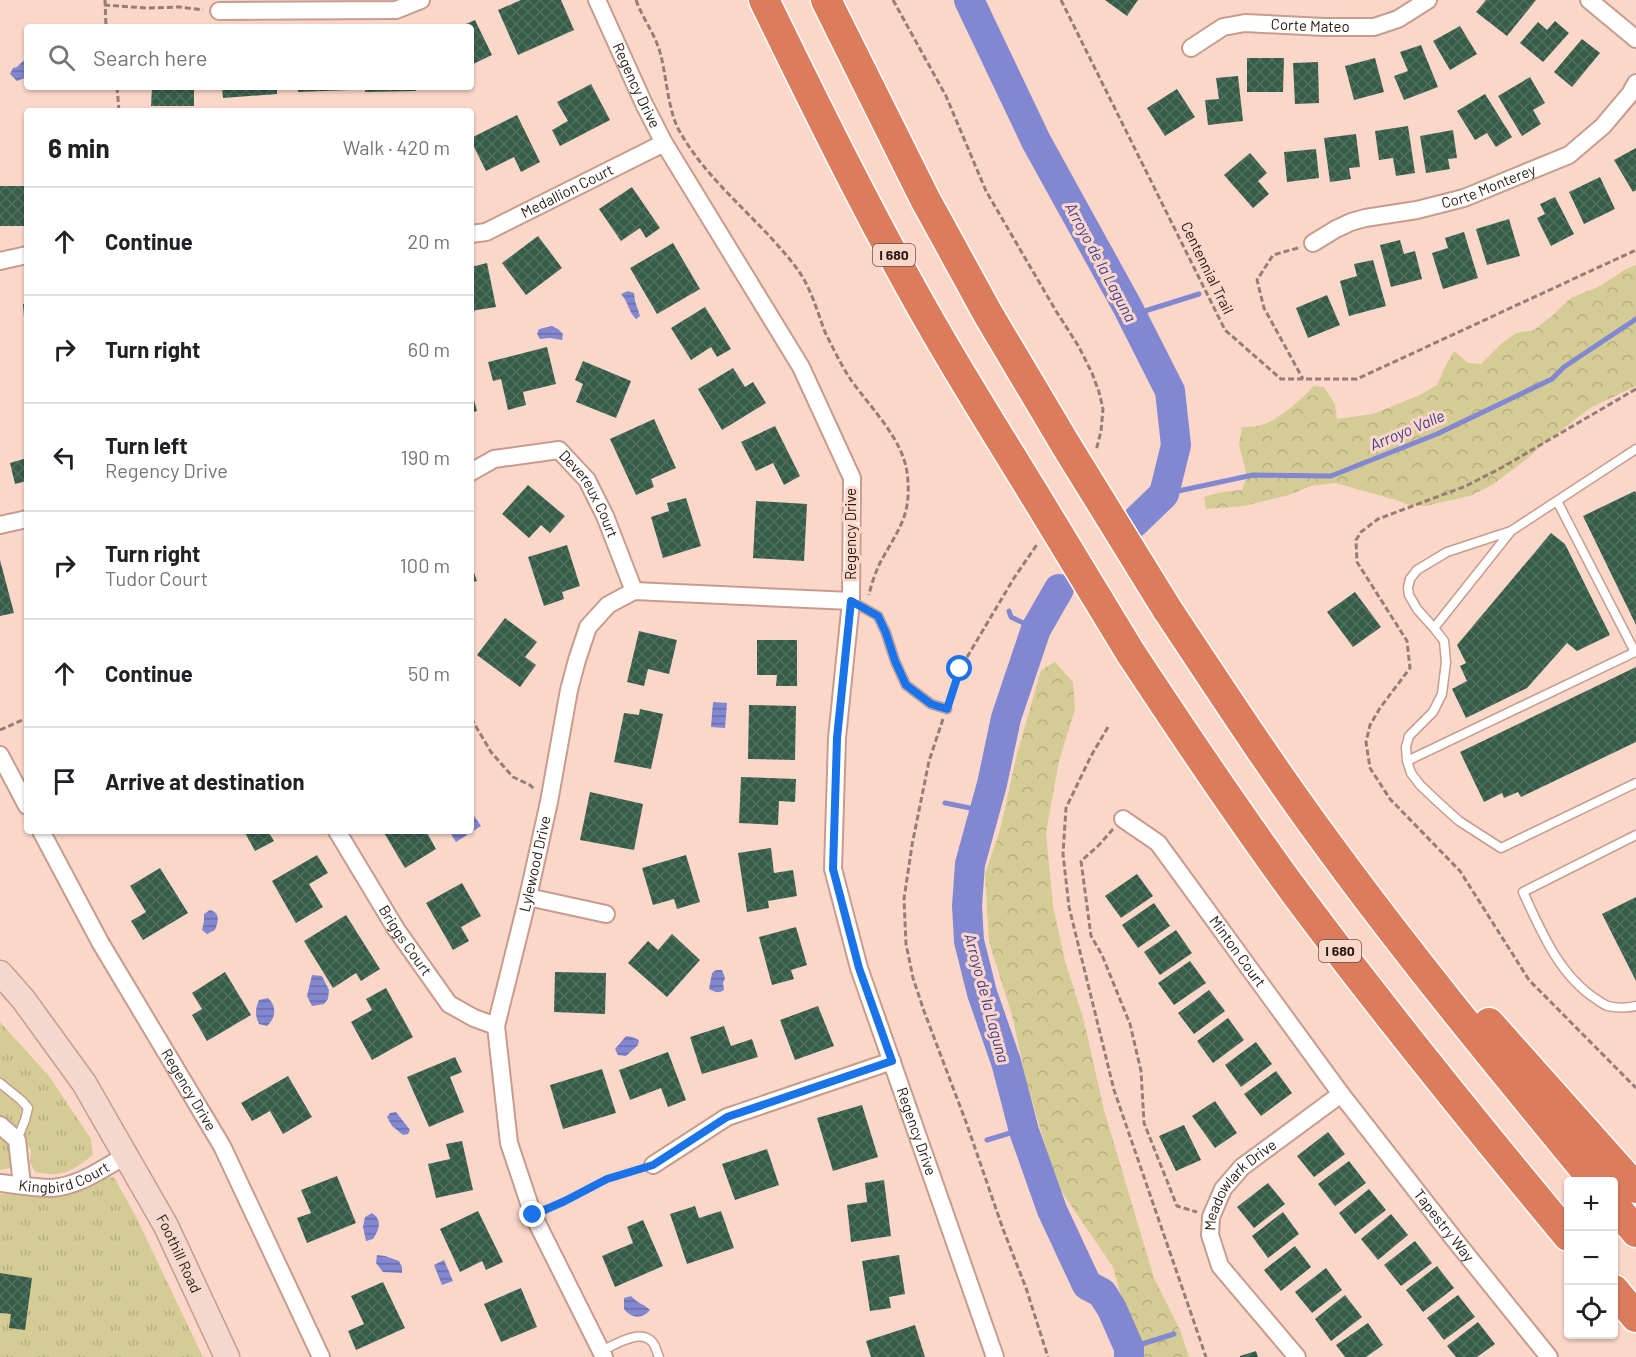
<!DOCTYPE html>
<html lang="en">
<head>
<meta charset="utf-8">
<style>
  :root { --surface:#fff; --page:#f6f6f6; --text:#202124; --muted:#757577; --line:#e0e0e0 }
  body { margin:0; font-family:Barlow,sans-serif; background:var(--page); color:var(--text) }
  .controls { position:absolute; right:18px; bottom:18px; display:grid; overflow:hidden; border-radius:6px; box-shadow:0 2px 4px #0004 }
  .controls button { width:54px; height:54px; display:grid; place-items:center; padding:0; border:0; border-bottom:2px solid var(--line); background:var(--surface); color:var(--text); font:30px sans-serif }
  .stop { position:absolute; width:18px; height:18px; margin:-14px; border:4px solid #1a73e8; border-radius:50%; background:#fff }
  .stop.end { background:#1a73e8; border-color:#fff; box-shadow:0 2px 6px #0008 }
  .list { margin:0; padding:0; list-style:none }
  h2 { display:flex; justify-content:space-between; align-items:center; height:78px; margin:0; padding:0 24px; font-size:26px }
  h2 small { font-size:20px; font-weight:400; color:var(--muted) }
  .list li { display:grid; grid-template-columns:39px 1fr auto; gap:18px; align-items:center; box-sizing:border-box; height:108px; padding:0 24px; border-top:2px solid var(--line) }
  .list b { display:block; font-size:22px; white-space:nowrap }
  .list p { margin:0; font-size:20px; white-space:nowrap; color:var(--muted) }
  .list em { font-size:20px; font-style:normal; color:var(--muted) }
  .icon { flex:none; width:33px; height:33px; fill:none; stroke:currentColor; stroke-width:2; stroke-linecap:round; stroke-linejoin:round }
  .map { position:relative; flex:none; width:1636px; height:1357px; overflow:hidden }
  .search { position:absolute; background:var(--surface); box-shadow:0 2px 4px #0004; left:24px; top:24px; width:450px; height:66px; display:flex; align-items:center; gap:15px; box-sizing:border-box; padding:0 21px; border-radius:6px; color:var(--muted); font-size:22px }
  .panel { position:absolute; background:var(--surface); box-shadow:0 2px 4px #0004; left:24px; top:108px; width:450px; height:726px; border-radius:6px }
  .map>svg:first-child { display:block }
  .grass { fill:url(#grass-tufts) }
  .forest { fill:url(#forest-crowns) }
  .water { fill:url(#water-rules) }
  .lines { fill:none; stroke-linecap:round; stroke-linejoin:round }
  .stream { stroke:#8287d1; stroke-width:5 }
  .river { stroke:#8287d1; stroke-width:30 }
  .building { fill:url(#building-cross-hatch) }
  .lane-casing { stroke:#c79c8d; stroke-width:11 }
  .street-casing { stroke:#c79c8d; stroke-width:20 }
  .secondary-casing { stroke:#c79c8d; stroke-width:27 }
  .highway-casing { stroke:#fff; stroke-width:33 }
  .path { stroke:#987d74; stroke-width:3; stroke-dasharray:6 3; stroke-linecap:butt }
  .lane { stroke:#fff; stroke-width:8 }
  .street { stroke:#fff; stroke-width:16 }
  .secondary { stroke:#f4d8ce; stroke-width:24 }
  .highway { stroke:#db7d5c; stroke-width:30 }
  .highway-bridge-casing { stroke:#fff; stroke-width:33; stroke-linecap:butt }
  .highway-bridge { stroke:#db7d5c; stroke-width:30 }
  .route { stroke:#1a73e8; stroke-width:8 }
  .labels { text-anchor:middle; stroke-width:6; stroke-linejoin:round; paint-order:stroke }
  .shield { fill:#fbd7ca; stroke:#68524a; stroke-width:1.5 }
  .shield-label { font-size:14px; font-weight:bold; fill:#291913 }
  .street-label { font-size:15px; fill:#291913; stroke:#fbd7ca }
  .water-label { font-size:16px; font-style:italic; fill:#403c94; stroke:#fbd7ca }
</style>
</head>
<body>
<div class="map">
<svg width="1636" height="1357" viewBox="0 0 1636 1357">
  <defs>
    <pattern id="grass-tufts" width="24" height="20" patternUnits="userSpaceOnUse" patternTransform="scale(1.5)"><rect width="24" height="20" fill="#d4cc94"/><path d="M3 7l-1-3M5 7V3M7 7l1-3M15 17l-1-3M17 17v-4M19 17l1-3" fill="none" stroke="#b6af7f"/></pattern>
    <pattern id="forest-crowns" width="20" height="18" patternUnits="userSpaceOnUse" patternTransform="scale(1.5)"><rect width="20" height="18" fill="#d4cc94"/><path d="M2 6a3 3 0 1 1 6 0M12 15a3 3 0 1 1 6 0" fill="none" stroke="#b6af7f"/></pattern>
    <pattern id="water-rules" width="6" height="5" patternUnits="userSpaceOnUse" patternTransform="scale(1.5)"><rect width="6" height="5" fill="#8287d1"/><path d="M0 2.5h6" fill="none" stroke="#6a6ea8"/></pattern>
    <pattern id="building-cross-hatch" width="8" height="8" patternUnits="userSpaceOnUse" patternTransform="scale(1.5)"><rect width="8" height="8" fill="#375d49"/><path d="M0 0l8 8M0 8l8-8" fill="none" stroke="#52705f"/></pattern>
  </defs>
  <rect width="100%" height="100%" fill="#fbd7ca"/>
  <path class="grass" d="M0,1022L49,1076L91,1139L93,1155C72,1171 63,1178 35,1172L30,1162L31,1150L11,1126L0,1118Z
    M0,1137L8,1145L13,1167L0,1170Z
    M114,1177L136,1217L203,1357H0V1194L65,1196L107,1178Z"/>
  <path class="forest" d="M1636,265V386L1590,408L1541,446L1527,459L1492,485L1470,496L1425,506L1409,505L1396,500L1335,483L1311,486L1289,495L1244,506L1206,509L1204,497L1222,492L1242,490L1247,476L1239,445L1242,427C1248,427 1255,427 1261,425C1277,421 1302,399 1314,386L1324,387L1335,404L1337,419L1373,414L1420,395L1437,385L1444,369L1454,351L1468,363L1481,364L1502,343L1516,333L1534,330L1552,316L1571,298L1600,286L1626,269Z
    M1055,662L1073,682L1075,709L1059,761L1046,833L1053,906L1065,961L1084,1021L1104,1110L1154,1278L1180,1330L1189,1357H1138L1113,1267L1057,1185L1026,1080L1012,1015L989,942L985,874L1000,830L1017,754L1041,670Z"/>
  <path class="water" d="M27,57V77L17,81L10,74L13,68L17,67Z
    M628,291L634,293L635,301L640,316L636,319C628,311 629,303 621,294Z
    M552,326L558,329L563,334L562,340L550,338L540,339L537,334L539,329Z
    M713,702L727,703L725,728L711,727Z
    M473,814L481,826L456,842L449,831H471V815Z
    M210,910C221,913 218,922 215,930L207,934L202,930L204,921V914Z
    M716,970H722L725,978L723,983L724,990C718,994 715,992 709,989L712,973Z
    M312,975L322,976L329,990L328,999L324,1004L312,1006L307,996Z
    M268,998C277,1006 276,1018 267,1026L259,1024C255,1016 255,1009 259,1000Z
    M626,1036L632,1037L639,1040L638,1045L626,1056L618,1055L615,1049Z
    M396,1112L410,1130L408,1134L403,1135L392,1126L387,1117L390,1113Z
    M372,1213C383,1220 379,1230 373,1239L366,1241L363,1227L365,1217Z
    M377,1255L385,1256L399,1261L402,1267V1273L383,1272L376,1263Z
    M444,1260L453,1281L442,1285L434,1265Z
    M631,1296C637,1303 644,1304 650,1310C642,1320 631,1318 624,1309V1298Z"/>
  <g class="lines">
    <path class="stream" d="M1132,315L1199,294
      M1164,494L1253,475L1331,476L1437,434L1552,379L1564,367L1636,319
      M1009,611L1011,617L1036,629
      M945,803L985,811
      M987,1140L1023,1129
      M1129,1348L1174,1334"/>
    <path class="river" d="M969,0L1036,141L1127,306L1170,391L1176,445L1164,494L1134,523
      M1059,589L1036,629L1006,718L992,784L970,864L967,906L969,941L982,993L1006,1062L1024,1131L1052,1210L1087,1285L1102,1293L1112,1309L1129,1348V1357"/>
  </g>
  <path class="building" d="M521,0H561L574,30L518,55L498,10Z
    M1105,0H1138L1127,16Z
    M1486,0H1536L1507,36L1476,12Z
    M475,20L492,55L471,65V27H459Z
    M1555,21L1569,33L1543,62L1520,43L1538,22L1547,30Z
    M1460,26L1477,54L1450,70L1433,41Z
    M1582,39L1600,53L1572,87L1554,72Z
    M1421,45L1438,87L1404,100L1394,76L1408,71L1400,52Z
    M1247,58H1284L1283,92H1247Z
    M1375,58L1384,92L1354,100L1345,66Z
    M1318,62L1319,103L1295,104L1293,63Z
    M1238,76L1243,121L1208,125L1205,100L1219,99L1216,78Z
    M1530,77L1545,103L1533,110L1541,124L1522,136L1498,96Z
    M591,84L610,120L560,146L552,130L568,121L557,102Z
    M152,87H194V106H151Z
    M222,87H277V94L223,98Z
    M298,87H349V90L298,92Z
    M365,87H416V91L365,92Z
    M1177,89L1195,117L1165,136L1147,108Z
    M1485,94L1512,137L1496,147L1487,133L1475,140L1457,111Z
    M517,115L540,162L521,172L514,157L486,171L471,141V138Z
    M1408,126L1415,173L1396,176L1393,158L1379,160L1375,131Z
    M1453,130L1457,158L1448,159L1450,169L1426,173L1420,136Z
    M1356,134L1360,167L1349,168L1351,179L1330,182L1324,138Z
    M1636,148V190L1633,192L1614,160Z
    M1316,149L1319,178L1287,182L1284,152Z
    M1250,153L1267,173L1258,181L1269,194L1253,208L1224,175Z
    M1600,177L1615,209L1584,224L1569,192Z
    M0,186H27L26,226H0Z
    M632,187L660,228L646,238L640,228L621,241L599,209Z
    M1555,197L1574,234L1551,246L1537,218L1545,214L1540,204Z
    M1509,219L1520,256L1487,265L1476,229Z
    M1464,232L1478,278L1443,289L1432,253L1448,248L1445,238Z
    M538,236L562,268L526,295L502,263Z
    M1400,240L1404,254L1415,251L1422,279L1391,287L1380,245Z
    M673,243L700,289L657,314L630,268Z
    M1373,260L1386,306L1349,316L1340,281L1357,276L1354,264Z
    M487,263L496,307L471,311V267Z
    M1327,295L1340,325L1308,338L1296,308Z
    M27,303V331H25L23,304Z
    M705,307L731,349L717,357L711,347L691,360L671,328Z
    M547,347L556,384L523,392L526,405L508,410L501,379L493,381L488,362Z
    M583,361L631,381L616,418L576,402L583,384L575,380Z
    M733,368L745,387L753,382L766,403L722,430L698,389Z
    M472,392L477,411L471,413V393Z
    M654,419L676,468L651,479L654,487L636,495L610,439Z
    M775,426L800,476L784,485L773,463L756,471L741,442Z
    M27,458V481L15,484L10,463Z
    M528,485L565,516L550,533L541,525L529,538L502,514Z
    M1635,491L1636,494V625L1583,516Z
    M686,498L701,546L663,558L651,517L669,511L667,503Z
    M756,501L807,504L804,561L753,558Z
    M1551,533L1565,544L1610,635L1577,651L1567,643L1527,688L1466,718L1452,689L1467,681L1460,666L1466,663L1457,645Z
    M567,545L580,586L562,592L564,599L544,606L528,557Z
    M0,560L14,613L0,616Z
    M471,564L477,581L471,583Z
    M1355,592L1381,627L1353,647L1327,612Z
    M505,618L537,642L525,657L536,665L520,687L477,655Z
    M639,631L677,640L669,674L648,669L644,686L627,682Z
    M757,640H797V686H776L777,675H757Z
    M1636,667V742L1521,797L1518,792L1504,798L1502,793L1484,802L1460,752Z
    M749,705L796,706L795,760L748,759Z
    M640,709L663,714L651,769L614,762L624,713L639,715Z
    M741,777L796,779L795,802L779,801L778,825L739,823Z
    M590,792L643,804L634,850L580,840Z
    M244,831H274L269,833L274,841L255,851Z
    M383,831H426L436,849L405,868Z
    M771,848L774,873L793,870L797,896L768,901L769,908L747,912L738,853Z
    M317,855L328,873L309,884L323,907L296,923L272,881Z
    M686,855L700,902L677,909L674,899L653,905L642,868Z
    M160,868L188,913L143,940L131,921L146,912L130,886Z
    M1137,874L1153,896L1121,918L1105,896Z
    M462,883L481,916L461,927L469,941L453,950L426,903Z
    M1636,897V981L1602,914Z
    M1154,903L1170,926L1138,948L1122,925Z
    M346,915L380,969L361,981L356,973L333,988L304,941Z
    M796,927L807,965L791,970L794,979L772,985L759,937Z
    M1176,930L1192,953L1160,975L1144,952Z
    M672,934L700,960L667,997L628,963L648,941L658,950Z
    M1190,961L1206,983L1174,1005L1158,983Z
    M225,972L251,1015L207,1041L192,1015L202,1009L192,993Z
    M555,972L606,973L605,1014L554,1012Z
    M386,988L413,1037L372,1060L351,1022L372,1010L366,999Z
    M1209,990L1225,1011L1194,1034L1178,1013Z
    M818,1006L834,1046L795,1060L780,1020Z
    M1228,1018L1244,1040L1213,1063L1197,1041Z
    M724,1026L731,1046L752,1039L758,1057L702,1074L690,1037Z
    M1256,1042L1272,1064L1241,1087L1225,1065Z
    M668,1052L686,1100L668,1107L661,1088L630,1100L619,1070Z
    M455,1057L462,1072L450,1077L464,1112L429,1127L407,1077Z
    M602,1069L616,1113L563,1129L550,1085Z
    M1276,1071L1292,1093L1261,1116L1244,1094Z
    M288,1076L312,1117L283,1134L270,1111L252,1121L241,1103Z
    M1215,1101L1237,1133L1215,1148L1192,1116Z
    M862,1105L878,1157L833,1171L817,1118Z
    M1184,1125L1201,1160L1176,1171L1159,1136Z
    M1328,1132L1345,1154L1314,1177L1297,1156Z
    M462,1141L473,1190L436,1198L428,1164L450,1159L446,1144Z
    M767,1149L779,1185L735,1200L722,1164Z
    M1349,1161L1366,1183L1335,1206L1318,1184Z
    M337,1176L356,1223L307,1243L297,1218L311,1213L301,1190Z
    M884,1180L891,1236L851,1242L847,1205L867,1202L865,1183Z
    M1268,1183L1285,1204L1254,1228L1237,1207Z
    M1369,1189L1386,1210L1355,1234L1339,1213Z
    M695,1206L699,1218L721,1211L734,1248L687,1264L670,1214Z
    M478,1211L503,1262L486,1270L482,1261L460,1272L440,1229Z
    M1283,1212L1299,1234L1268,1258L1252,1236Z
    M1391,1214L1408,1235L1378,1260L1361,1239Z
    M643,1220L663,1266L615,1287L602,1256L633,1243L627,1227Z
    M1415,1241L1432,1263L1401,1286L1384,1265Z
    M1295,1246L1311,1267L1281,1291L1264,1270Z
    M899,1255L905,1294L889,1297L891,1308L870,1311L862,1261Z
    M1437,1266L1454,1288L1423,1312L1406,1290Z
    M1326,1268L1342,1290L1312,1313L1295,1292Z
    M0,1273L32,1278L25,1330L9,1328L11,1314L0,1313Z
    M383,1282L405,1328L356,1350L348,1331L364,1324L351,1296Z
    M521,1288L537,1327L501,1342L484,1304Z
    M1345,1295L1362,1317L1331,1341L1315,1319Z
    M1458,1295L1475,1317L1444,1340L1427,1318Z
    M1478,1322L1495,1344L1477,1357H1456L1447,1346Z
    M1368,1323L1383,1345L1366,1357H1345L1336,1345Z
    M915,1325L925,1357H871L866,1341Z
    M1256,1351L1258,1357H1240V1356Z"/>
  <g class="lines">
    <g class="lane-casing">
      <path id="lane" d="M1636,449L1511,531L1447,552L1417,570L1410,579L1408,588L1409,595L1417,609L1434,628L1444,641L1446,662L1442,694L1433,712L1409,736L1406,747L1407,761L1411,773L1420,785L1438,802L1459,821L1501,848L1636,783
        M851,601L878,616L886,633L895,661L906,685L931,704L947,709
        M1434,628L1511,531
        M1407,761L1635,652L1557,501
        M1636,835L1523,892C1541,931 1559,975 1596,999C1600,1002 1604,1005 1608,1006C1616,1008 1628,1008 1636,1006
        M0,1083L21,1100L28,1108L25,1120L17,1140
        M601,1351C615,1345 641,1327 653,1343C656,1347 657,1353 659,1357"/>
    </g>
    <g class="street-casing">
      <g id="street">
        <path id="s1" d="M597,0L644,104L664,143L801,367L852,478L851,601L837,738L833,869L859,968L995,1357"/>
        <path d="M1589,0L1636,39"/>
        <path d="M219,11L396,10L421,0"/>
        <path id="s2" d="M1191,48L1223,27L1245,23L1324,27H1374L1398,19L1428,0"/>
        <path id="s3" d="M471,234L486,232L664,143"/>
        <path id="s4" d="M1313,243L1336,229L1351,222L1365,218L1417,210L1464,198L1569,155L1603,126L1630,94L1636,83"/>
        <path d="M0,261L27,255"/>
        <path id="s5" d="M471,472L494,459L559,450L587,480L605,516L634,591"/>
        <path d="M0,525L27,519"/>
        <path d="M0,755L27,806"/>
        <path id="s6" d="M1123,819L1158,843L1341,1094L1454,1239L1549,1357"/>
        <path id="s7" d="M41,831L100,942L222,1146L321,1357"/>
        <path id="s8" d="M337,831L396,929L449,1004L474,1018L496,1026"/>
        <path d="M528,897L606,914"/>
        <path d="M0,1125L17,1140L22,1185"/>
        <path d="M653,1165L727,1117L892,1061"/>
        <path id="s9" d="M0,1183C17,1185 35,1188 52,1188C79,1186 102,1169 125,1156"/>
        <path id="s10" d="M604,1357L533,1215L509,1143L496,1026L528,897L549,802L569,690L577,660L588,627L608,605L634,591L851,601"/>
        <path id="s11" d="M1297,1357L1220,1266L1210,1235L1211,1217L1223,1189L1242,1167L1341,1094"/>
      </g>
    </g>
    <g class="secondary-casing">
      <g id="secondary">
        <path id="s12" d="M0,973L23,999L84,1083L166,1226L227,1357"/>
      </g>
    </g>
    <g class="highway-casing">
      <path id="highway" d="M764,0C820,115 876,229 940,339C972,394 1006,448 1039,502
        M826,0L925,199L988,314L1067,447
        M1167,609C1220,689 1272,769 1329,846C1413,961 1504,1071 1595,1182
        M1130,652C1184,734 1239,816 1297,895C1384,1012 1475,1124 1568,1236
        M1489,1023L1636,1188
        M1614,1205L1636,1232
        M1614,1290L1636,1317"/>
    </g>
    <path class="path" d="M105,0L106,27
      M636,0C642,17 653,31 659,49C667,74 667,110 680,132C710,185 762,221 798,270C811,288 817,311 825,332C833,348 841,365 851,380C870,407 902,438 907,472C909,486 909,503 904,517C898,534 887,549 879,565C875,574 871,585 869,595
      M893,0L946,96L986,191L1056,311L1079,347L1092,373L1099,392L1103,409L1101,431L1096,451
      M1061,0L1225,330L1281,379H1357L1636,250
      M104,5L147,8L179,7L203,10
      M117,87L119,111
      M1298,248L1273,255L1257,280L1264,308L1303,379
      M1636,389L1501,468L1466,486L1378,519L1361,532L1356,540L1357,562L1407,641L1410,668L1380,708L1370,725L1366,742L1370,768L1390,799L1460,871L1529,980L1636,1088
      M951,699L960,669L1014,578L1038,543
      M471,718L491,752L513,777L530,785L534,789
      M943,719L929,761L912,845L904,899L906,944L913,978L924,1011L966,1122L1003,1229L1026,1288L1048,1357
      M1108,727L1091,756L1066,808L1063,854L1069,907L1114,1090L1206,1357
      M0,730L27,718
      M1113,829L1099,845L1081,861L1091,936L1102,955L1130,1024L1141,1071L1144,1123L1177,1206L1197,1212
      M547,1209L607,1179L637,1170"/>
    <use href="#lane" class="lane"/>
    <use href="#street" class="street"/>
    <use href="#secondary" class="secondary"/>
    <use href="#highway" class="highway"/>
    <g class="highway-bridge-casing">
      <path id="highway-bridge" d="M1067,447L1167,609
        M1039,502L1130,652"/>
    </g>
    <use href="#highway-bridge" class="highway-bridge"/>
  </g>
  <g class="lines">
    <path class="route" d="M533,1215L565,1201L607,1179L653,1165L727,1117L892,1061L859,968L833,869L837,738L851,601L878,616L886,633L895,661L906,685L931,704L947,709L960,669"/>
  </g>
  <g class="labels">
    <g class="shield">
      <rect x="873" y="244" width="42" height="22" rx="4.5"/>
      <rect x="1319" y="940" width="42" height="22" rx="4.5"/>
    </g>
    <g class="shield-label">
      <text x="894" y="260">I 680</text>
      <text x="1340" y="956">I 680</text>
    </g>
    <g class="street-label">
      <text dy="5" stroke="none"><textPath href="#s2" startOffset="126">Corte Mateo</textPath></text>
      <text dy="5" stroke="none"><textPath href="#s1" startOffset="94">Regency Drive</textPath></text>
      <text dy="5" stroke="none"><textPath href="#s4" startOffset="186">Corte Monterey</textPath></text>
      <text dy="5" stroke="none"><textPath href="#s3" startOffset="106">Medallion Court</textPath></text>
      <text transform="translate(1207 268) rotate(64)" y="5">Centennial Trail</text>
      <text dy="5" stroke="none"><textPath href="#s5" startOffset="146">Devereux Court</textPath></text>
      <text transform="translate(851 534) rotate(-90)" y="5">Regency Drive</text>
      <text dy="5" stroke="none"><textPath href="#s10" startOffset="519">Lylewood Drive</textPath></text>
      <text dy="5" stroke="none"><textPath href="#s8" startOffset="129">Briggs Court</textPath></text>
      <text dy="5" stroke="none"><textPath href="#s6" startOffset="177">Minton Court</textPath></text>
      <text dy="5" stroke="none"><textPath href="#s7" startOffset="298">Regency Drive</textPath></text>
      <text dy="5" stroke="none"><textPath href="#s1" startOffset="1210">Regency Drive</textPath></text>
      <text dy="5" stroke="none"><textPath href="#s9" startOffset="66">Kingbird Court</textPath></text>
      <text dy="5" stroke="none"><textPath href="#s11" startOffset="213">Meadowlark Drive</textPath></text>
      <text dy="5" stroke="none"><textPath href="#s6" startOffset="520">Tapestry Way</textPath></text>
      <text dy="5" stroke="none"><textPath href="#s12" startOffset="334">Foothill Road</textPath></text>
    </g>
    <g class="water-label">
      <text transform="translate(1101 262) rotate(62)" y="6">Arroyo de la Laguna</text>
      <text transform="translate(1407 430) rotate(-23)" y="6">Arroyo Valle</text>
      <text transform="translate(987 998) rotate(75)" y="6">Arroyo de la Laguna</text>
    </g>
  </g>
</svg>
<div class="controls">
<button>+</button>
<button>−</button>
<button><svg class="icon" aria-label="locate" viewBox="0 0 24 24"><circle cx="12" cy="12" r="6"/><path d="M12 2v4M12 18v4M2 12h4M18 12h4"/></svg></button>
</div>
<div class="stop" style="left:960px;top:669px"></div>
<div class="stop end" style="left:533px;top:1215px"></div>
<div class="search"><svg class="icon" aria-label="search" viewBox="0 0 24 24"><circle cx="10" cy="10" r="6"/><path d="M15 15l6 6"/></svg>Search here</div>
<section class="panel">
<h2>6 min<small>Walk · 420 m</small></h2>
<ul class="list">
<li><svg class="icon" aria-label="ahead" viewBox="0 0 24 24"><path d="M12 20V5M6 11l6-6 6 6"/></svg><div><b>Continue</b></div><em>20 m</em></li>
<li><svg class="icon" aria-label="right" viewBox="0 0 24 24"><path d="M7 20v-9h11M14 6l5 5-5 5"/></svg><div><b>Turn right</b></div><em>60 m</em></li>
<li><svg class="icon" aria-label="left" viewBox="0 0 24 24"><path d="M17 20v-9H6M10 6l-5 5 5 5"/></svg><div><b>Turn left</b><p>Regency Drive</p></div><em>190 m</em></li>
<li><svg class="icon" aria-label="right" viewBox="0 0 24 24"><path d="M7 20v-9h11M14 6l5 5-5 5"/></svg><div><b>Turn right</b><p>Tudor Court</p></div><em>100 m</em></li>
<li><svg class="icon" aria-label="ahead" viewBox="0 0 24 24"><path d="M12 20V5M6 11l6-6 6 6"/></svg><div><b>Continue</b></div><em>50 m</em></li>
<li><svg class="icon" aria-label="arrive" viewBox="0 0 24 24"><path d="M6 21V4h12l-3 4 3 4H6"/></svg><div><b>Arrive at destination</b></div></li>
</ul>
</section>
</div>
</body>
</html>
